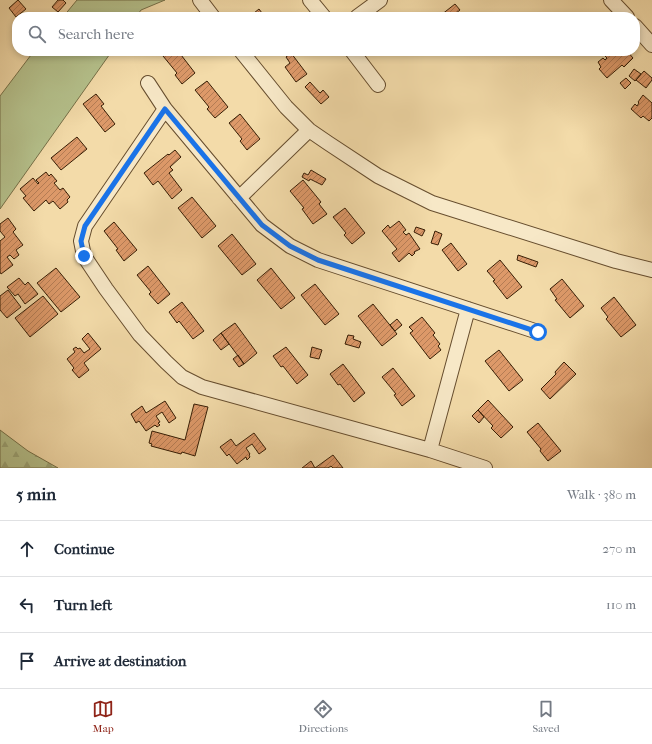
<!DOCTYPE html>
<html lang="en">
<head>
<meta charset="utf-8">
<style>
  :root { --surface:#fff; --page:#f6f6f7; --text:#1f2937; --muted:#747a83; --line:#e0e1e3; --accent:#8f2418 }
  body { margin:0; font-family:"IM FELL French Canon",serif; background:var(--page); color:var(--text) }
  .stop { position:absolute; width:12px; height:12px; margin:-9px; border:3px solid #1a73e8; border-radius:50%; background:#fff }
  .stop.end { background:#1a73e8; border-color:#fff; box-shadow:0 1px 4px #0008 }
  .list { margin:0; padding:0; list-style:none }
  h2 { display:flex; justify-content:space-between; align-items:center; height:52px; margin:0; padding:0 16px; font-size:17px }
  h2 small { font-size:13px; font-weight:400; color:var(--muted) }
  .list li { display:grid; grid-template-columns:26px 1fr auto; gap:12px; align-items:center; box-sizing:border-box; height:56px; padding:0 16px; border-top:1px solid var(--line) }
  .list b { display:block; font-size:15px; white-space:nowrap }
  .list em { font-size:13px; font-style:normal; color:var(--muted) }
  .icon { flex:none; width:22px; height:22px; fill:none; stroke:currentColor; stroke-width:2; stroke-linecap:round; stroke-linejoin:round }
  .map { position:relative; flex:none; width:652px; height:468px; overflow:hidden }
  .search { position:absolute; background:var(--surface); box-shadow:0 2px 6px #0003; left:12px; right:12px; top:12px; height:44px; display:flex; align-items:center; gap:10px; box-sizing:border-box; padding:0 14px; border-radius:16px; color:var(--muted); font-size:15px }
  .sheet { height:220px; background:var(--surface) }
  nav { display:flex; justify-content:space-around; align-items:center; box-sizing:border-box; height:56px; border-top:1px solid var(--line); background:var(--surface); font-size:11px; color:var(--muted) }
  nav a { display:grid; justify-items:center; gap:2px }
  nav .on { color:var(--accent) }
  .map>svg:first-child { display:block }
  .forest { fill:url(#forest-firs); stroke:#767048 }
  .park { fill:#b5c18c; stroke:#767048 }
  .building { fill:url(#building-hatch); stroke:#371e05 }
  .lines { fill:none; stroke-linecap:round; stroke-linejoin:round }
  .minor-casing { stroke:#664d2e; stroke-width:16 }
  .minor { stroke:#f7e8c7; stroke-width:14 }
  .route { stroke:#1a73e8; stroke-width:5 }
</style>
</head>
<body>
<div class="map">
<svg width="652" height="468" viewBox="0 0 652 468">
  <defs>
    <pattern id="forest-firs" width="22" height="20" patternUnits="userSpaceOnUse"><rect width="22" height="20" fill="#b5c18c"/><path d="M5 1l3.5 6h-7zM16 11l3.5 6h-7z" fill="#9ca577"/></pattern>
    <pattern id="building-hatch" width="6" height="6" patternUnits="userSpaceOnUse"><rect width="6" height="6" fill="#dd9969"/><path d="M-1 1l2-2M0 6l6-6M5 7l2-2" fill="none" stroke="#b47c54"/></pattern>
  </defs>
  <rect width="100%" height="100%" fill="#f3dba9"/>
  <filter id="stains"><feTurbulence type="fractalNoise" baseFrequency=".005" numOctaves="4"/><feColorMatrix values="0 0 0 0 .2 0 0 0 0 .09 0 0 0 0 .02 0 0 0 .5 -.17"/></filter>
  <radialGradient id="worn" r=".72"><stop offset=".6" stop-color="#630" stop-opacity="0"/><stop offset="1" stop-color="#630" stop-opacity=".3"/></radialGradient>
  <path class="forest" d="M0,430L28,451L58,468H0Z"/>
  <path class="park" d="M77,0H165L141,10L136,17H63Z
    M34,51H112L0,209V96Z"/>
  <path class="building" d="M18,0L26,9L16,17L9,8Z
    M58,0H63L66,3L58,12L52,7Z
    M455,4L460,10L451,17H442L441,15Z
    M259,9L265,17H257L254,13Z
    M170,51H178L195,73L182,84L175,75L177,73L163,56Z
    M610,51H627L633,58L624,67L622,65L607,78L599,69L601,67L598,62L603,58L605,60L607,58L605,56Z
    M291,53L307,74L296,82L285,67L290,63L286,57Z
    M634,69L641,74L635,81L629,76Z
    M644,71L652,78V80L646,88L636,80Z
    M626,78L631,83L625,89L620,83Z
    M207,81L228,107L215,118L207,109L209,107L195,90Z
    M310,82L320,93L323,90L329,97L321,104L305,87Z
    M96,94L104,104L101,106L115,124L105,132L83,104Z
    M643,95L652,103V118L649,121L643,116L641,118L631,109L635,104L637,106L639,103L638,102Z
    M240,114L260,139L247,150L240,141L242,139L229,123Z
    M77,137L87,149L61,170L51,158Z
    M175,150L181,157L170,167L173,170L169,173L182,190L172,199L158,181L153,185L144,173L168,154L169,155Z
    M311,170L326,179L322,185L310,179L309,181L302,177L304,173L308,175Z
    M46,172L49,176L51,174L57,181L54,183L60,190L63,188L70,197L67,200L68,202L60,209L53,201L49,204L46,200L34,211L23,198L26,196L20,189L33,178L38,184L39,183L36,180Z
    M303,180L321,202L319,204L327,214L313,224L302,209L304,208L290,191Z
    M192,197L216,226L202,238L178,208Z
    M345,208L365,233L352,244L344,235L346,233L333,217Z
    M8,218L16,229L13,232L23,245L16,250L19,255L14,259L10,255L7,257L13,265L1,274L0,272V241L5,237L0,231V224Z
    M399,221L406,230L403,232L406,235L409,233L420,249L414,252L415,253L412,256L409,253L399,262L392,253L397,249L382,231L388,225L390,228Z
    M114,222L137,250L124,261L116,250L118,249L104,231Z
    M416,227L425,230L422,236L414,232Z
    M435,231L442,234L438,245L431,243Z
    M232,234L256,264L242,275L218,246Z
    M451,243L467,264L458,271L442,250Z
    M518,255L538,262L536,267L517,260Z
    M500,260L522,287L507,299L493,281L495,280L487,271Z
    M148,266L170,294L158,304L149,294L151,292L137,275Z
    M56,268L80,297L61,312L37,283Z
    M271,268L295,298L281,309L257,280Z
    M19,278L25,285L28,282L38,294L25,304L18,294L15,296L7,287Z
    M562,279L584,306L570,318L555,300L557,299L550,289Z
    M315,284L339,314L325,325L301,295Z
    M8,290L21,307L7,318L0,310V296Z
    M43,296L58,314L30,337L15,318Z
    M614,297L636,325L621,337L606,319L608,317L601,308Z
    M182,302L204,331L193,339L179,321L177,323L169,312Z
    M373,304L397,334L382,346L358,316Z
    M422,317L435,333L433,335L440,344L438,346L441,350L430,359L410,333L413,331L409,327Z
    M397,319L402,325L395,331L390,325Z
    M235,323L257,353L244,364L221,333Z
    M88,333L101,349L84,363L89,370L79,378L72,370L74,368L67,359L75,352L73,349L76,347L78,349L80,348L84,353L90,349L82,339Z
    M221,333L229,344L221,350L213,340Z
    M348,335L354,336L353,339L361,342L359,348L345,344Z
    M286,347L308,375L297,384L283,366L281,367L273,356Z
    M312,347L322,350L319,359L310,357Z
    M499,350L523,380L509,391L485,361Z
    M238,355L244,364L239,367L233,359Z
    M564,362L576,374L550,399L541,389L556,374L555,372Z
    M343,364L365,393L354,402L340,384L338,385L330,374Z
    M393,368L415,396L402,406L394,395L396,394L382,377Z
    M488,400L513,427L501,438L491,428L493,426L478,410Z
    M165,401L176,418L169,423L162,412L156,416L160,422L158,423L160,425L157,427L155,425L146,431L139,421L136,423L131,414L142,406L146,413Z
    M194,404L208,407L195,456L182,452L181,454L151,446L152,444L149,443L152,431L185,440Z
    M478,410L484,417L479,423L472,416Z
    M538,423L561,451L548,461L540,451L541,449L527,432Z
    M254,433L266,449L259,454L252,444L246,448L250,454L249,455L250,457L247,460L246,457L237,464L229,454L227,456L220,447L231,439L236,446Z
    M333,455L343,468H333L331,466L328,468H302L311,461L315,468Z"/>
  <g class="lines">
    <g class="minor-casing">
      <path id="minor" d="M200,0L213,17
        M310,0L324,17
        M611,0L627,17
        M357,17L380,0
        M635,26L652,45
        M241,51L286,107L309,130L328,143L378,176L432,203L616,261L652,270
        M352,51L378,85
        M148,83L165,109L262,225L290,246L318,260L538,332
        M165,109L85,226L81,241L84,256L106,289L140,335L166,362L182,377L202,387L430,450L485,468
        M239,198L309,130
        M430,450L468,309"/>
    </g>
    <use href="#minor" class="minor"/>
  </g>
  <g class="lines">
    <path class="route" d="M84,256L81,241L85,226L165,109L262,225L290,246L318,260L538,332"/>
  </g>
  <rect width="100%" height="100%" filter="url(#stains)"/>
  <rect width="100%" height="100%" fill="url(#worn)"/>
</svg>
<div class="stop" style="left:538px;top:332px"></div>
<div class="stop end" style="left:84px;top:256px"></div>
<div class="search"><svg class="icon" aria-label="search" viewBox="0 0 24 24"><circle cx="10" cy="10" r="6"/><path d="M15 15l6 6"/></svg>Search here</div>
</div>
<section class="sheet">
<h2>5 min<small>Walk · 380 m</small></h2>
<ul class="list">
<li><svg class="icon" aria-label="ahead" viewBox="0 0 24 24"><path d="M12 20V5M6 11l6-6 6 6"/></svg><div><b>Continue</b></div><em>270 m</em></li>
<li><svg class="icon" aria-label="left" viewBox="0 0 24 24"><path d="M17 20v-9H6M10 6l-5 5 5 5"/></svg><div><b>Turn left</b></div><em>110 m</em></li>
<li><svg class="icon" aria-label="arrive" viewBox="0 0 24 24"><path d="M6 21V4h12l-3 4 3 4H6"/></svg><div><b>Arrive at destination</b></div></li>
</ul>
</section>
<nav>
<a class="on"><svg class="icon" aria-label="map" viewBox="0 0 24 24"><path d="M3 6l6-2 6 2 6-2v14l-6 2-6-2-6 2zM9 4v14M15 6v14"/></svg>Map</a>
<a><svg class="icon" aria-label="directions" viewBox="0 0 24 24"><path d="M12 3l9 9-9 9-9-9zM9 14v-3h6M13 9l2 2-2 2"/></svg>Directions</a>
<a><svg class="icon" aria-label="saved" viewBox="0 0 24 24"><path d="M7 4h10v16l-5-4-5 4z"/></svg>Saved</a>
</nav>
</body>
</html>
